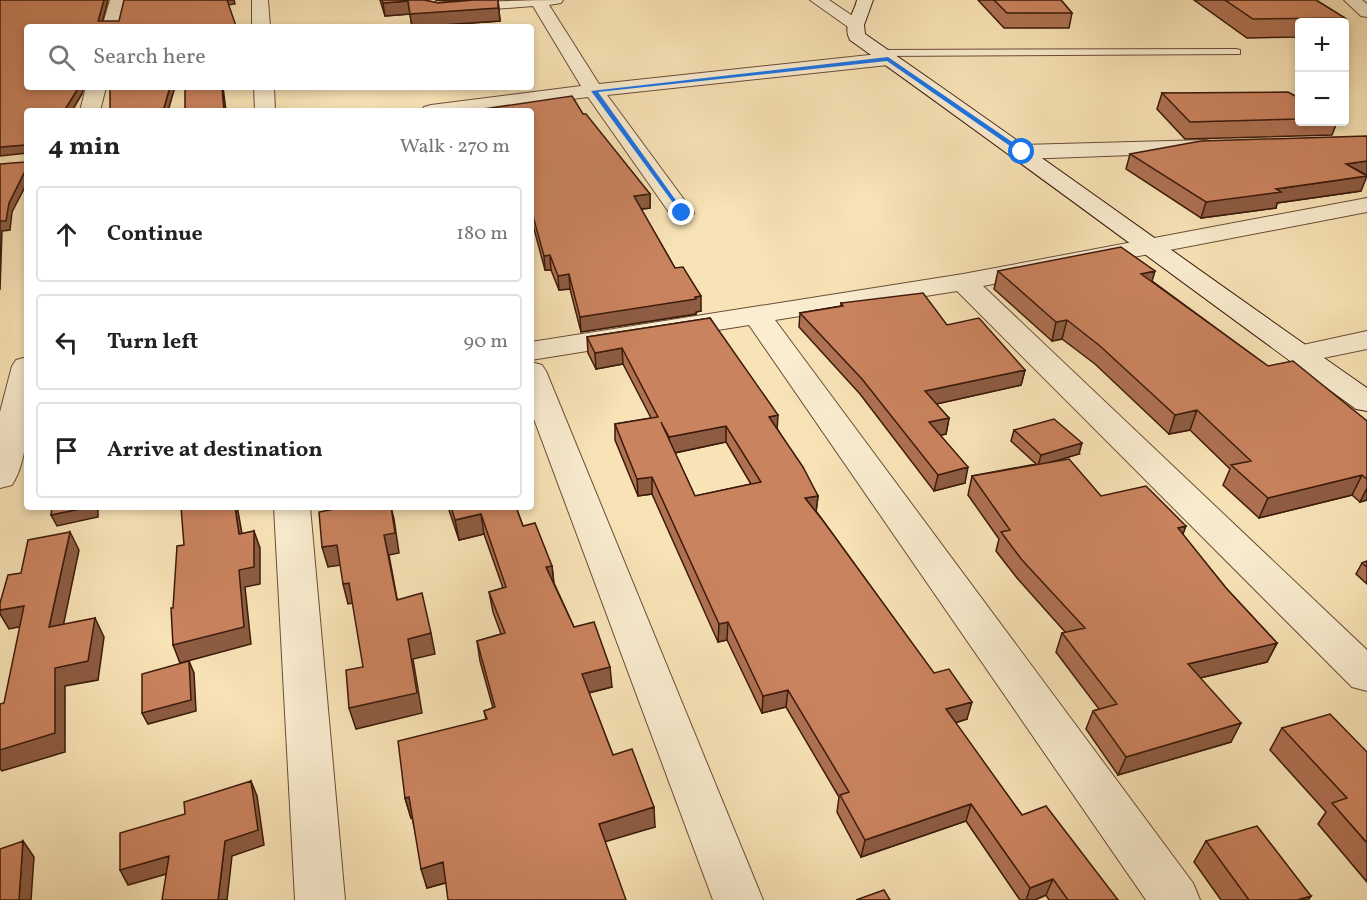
<!DOCTYPE html>
<html lang="en">
<head>
<meta charset="utf-8">
<style>
  :root { --surface:#fff; --page:#f6f6f6; --text:#222; --muted:#767676; --line:#e0e0e0 }
  body { margin:0; font-family:Vollkorn,serif; background:var(--page); color:var(--text) }
  .controls { position:absolute; right:18px; top:18px; display:grid; overflow:hidden; border-radius:6px; box-shadow:0 3px 9px #0003 }
  .controls button { width:54px; height:54px; display:grid; place-items:center; padding:0; border:0; border-bottom:2px solid var(--line); background:var(--surface); color:var(--text); font:30px sans-serif }
  .stop { position:absolute; width:18px; height:18px; margin:-14px; border:4px solid #1a73e8; border-radius:50%; background:#fff }
  .stop.end { background:#1a73e8; border-color:#fff; box-shadow:0 2px 6px #0008 }
  .list { margin:0; padding:0; list-style:none }
  h2 { display:flex; justify-content:space-between; align-items:center; height:78px; margin:0; padding:0 24px; font-size:26px }
  h2 small { font-size:20px; font-weight:400; color:var(--muted) }
  .list li { display:grid; grid-template-columns:39px 1fr auto; gap:18px; align-items:center; box-sizing:border-box; height:96px; margin:0 12px 12px; padding:0 12px; border:2px solid var(--line); border-radius:6px }
  .list b { display:block; font-size:22px; white-space:nowrap }
  .list em { font-size:20px; font-style:normal; color:var(--muted) }
  .icon { flex:none; width:33px; height:33px; fill:none; stroke:currentColor; stroke-width:2; stroke-linecap:round; stroke-linejoin:round }
  .map { position:relative; flex:none; width:1367px; height:900px; overflow:hidden }
  .search { position:absolute; background:var(--surface); box-shadow:0 3px 9px #0003; left:24px; top:24px; width:510px; height:66px; display:flex; align-items:center; gap:15px; box-sizing:border-box; padding:0 21px; border-radius:6px; color:var(--muted); font-size:22px }
  .panel { position:absolute; background:var(--surface); box-shadow:0 3px 9px #0003; left:24px; top:108px; width:510px; height:402px; border-radius:6px }
  .map>svg:first-child { display:block }
  .lines { fill:none; stroke-linecap:round; stroke-linejoin:round }
  .lane-casing { stroke:#6b4c36; stroke-width:2 }
  .street-casing { stroke:#6b4c36; stroke-width:2 }
  .secondary-casing { stroke:#3c1a0b; stroke-width:2 }
  .lane { fill:#faedd0; fill-rule:evenodd }
  .street { fill:#faedd0; fill-rule:evenodd }
  .secondary { fill:#faedd0; fill-rule:evenodd }
  .wall { fill:#ae7152; stroke:#3c1a0b; stroke-width:1.5; fill-rule:evenodd }
  .shaded-wall { fill:#8d5c42; stroke:#3c1a0b; stroke-width:1.5 }
  .building { fill:#ca835f; stroke:#3c1a0b; stroke-width:1.5; fill-rule:evenodd }
  .route { fill:#1a73e8 }
</style>
</head>
<body>
<div class="map">
<svg width="1367" height="900" viewBox="0 0 1367 900">
  <rect width="100%" height="100%" fill="#f8e3b6"/>
  <filter id="stains"><feTurbulence type="fractalNoise" baseFrequency=".00333" numOctaves="4"/><feColorMatrix values="0 0 0 0 .2 0 0 0 0 .09 0 0 0 0 .02 0 0 0 .5 -.17"/></filter>
  <radialGradient id="worn" r=".72"><stop offset=".6" stop-color="#630" stop-opacity="0"/><stop offset="1" stop-color="#630" stop-opacity=".3"/></radialGradient>
  <g class="lines">
    <g class="lane-casing">
      <path id="lane" d="M1236,49L1240,50V54L880,56L874,53L880,50Z"/>
    </g>
    <g class="street-casing">
      <path id="street" d="M110,0H126L120,27H102Z
        M252,0H268L270,27H252Z
        M411,0C422,0 432,3 443,3C483,2 523,0 563,0L561,3L549,5L599,84L888,53L895,55L897,59L895,63L888,65L607,95L694,213L691,218L682,220L673,218L588,97L479,111H421L424,107L431,105L581,86L533,6L440,13L420,9Z
        M810,0H829L863,23L860,27H848Z
        M1344,0H1362L1367,4V17L1361,16Z
        M86,87H106L100,111H80Z
        M254,87H274L275,111H255Z
        M1206,140L1214,142L1217,147L1214,152L1022,159L1014,157L1011,152L1014,147L1022,145Z
        M1367,198V212L983,286L1367,650V691L1352,687L957,291L775,320L1193,883L1200,900H1146L749,325L531,360V342L963,274Z
        M1367,331V349L1299,363L1289,360L1284,354L1289,348Z
        M27,357C27,395 33,452 12,485L0,488V412L12,366L16,360Z
        M531,362L542,365L546,371L763,900H713L531,411Z
        M274,507H310L345,900H295Z"/>
    </g>
    <g class="secondary-casing">
      <path id="secondary" d="M857,0H873L864,25L865,34C1033,150 1199,271 1367,388V411L1356,409C1187,286 1020,161 850,40C842,26 854,14 857,0Z"/>
    </g>
    <use href="#lane" class="lane"/>
    <use href="#street" class="street"/>
    <use href="#secondary" class="secondary"/>
  </g>
  <path class="wall" d="M380,0H424L438,3L498,0L500,21L412,27L410,14L385,16Z
    M435,0H467L443,1Z
    M978,0H1061L1072,13L1069,28H1004Z
    M1194,0H1316L1345,18L1344,22H1299V37L1247,38Z
    M1162,93L1299,98V122H1337L1332,135L1185,139L1157,109Z
    M531,111L583,114L650,194V208L641,209L675,268L701,311L696,312V314L581,332L570,289L559,290L551,270H545L531,218Z
    M1130,154L1361,191L1277,203L1276,208L1201,218L1126,169Z
    M998,271L1152,281L1268,366L1367,421V500L1360,502L1352,495L1259,518L1223,485L1230,469L1190,430L1169,434L1095,364L1062,339L1052,341L994,289Z
    M841,303L947,325L1025,370L1021,385L936,404L949,418L946,434L940,435L965,483L934,491L860,394L799,327L800,313L841,306Z
    M710,318L818,496L816,511L967,719L955,723L1022,815L1118,900H1049L1046,895L1035,900H1020L966,821L861,857L837,812L839,797L786,707L762,713L727,640L718,642L652,494L638,496L615,440V424L651,418L623,364L596,369L588,353L587,337ZM726,442L751,484L695,496L675,453Z
    M1014,430L1079,454L1052,462L1101,496L1183,535L1226,588L1277,643L1267,662L1200,678L1231,742L1118,775L1086,729L1093,711L1099,709L1056,652L1062,633H1066L1017,578L996,551L999,539L968,495L972,476L1036,464L1011,441Z
    M448,507H516L523,526L552,566L554,583L574,627L612,687L589,693L613,755L655,827L427,888L412,817L411,818L405,798L486,719L484,711L493,708L480,661L477,641L501,634L493,612L489,592L503,588L484,534L459,540Z
    M1367,561V584L1356,574L1362,563Z
    M1282,728L1367,752V882L1318,824L1326,812L1270,750Z
    M1206,841L1311,896L1308,900H1221L1194,862Z"/>
  <path class="shaded-wall" d="M104,0H108L101,27L98,21Z
    M227,0H234L235,4L228,5Z
    M498,0L500,21L412,27L410,14Z
    M408,1L410,14L385,16L383,3Z
    M79,87H84L82,94L72,111H64Z
    M170,87H175L168,111H163Z
    M222,87H223L226,111H224Z
    M25,145L27,153L0,156V147Z
    M1367,161V175L1346,164Z
    M27,167V183L12,212L10,230L2,231L0,290V221Z
    M1367,176L1361,191L1277,203L1276,208L1201,218L1206,202L1276,189Z
    M650,194V208L635,210L634,196Z
    M550,255L551,270H545L544,256Z
    M1155,271L1150,288L1141,274Z
    M569,274L570,289L559,290L558,276Z
    M701,296V311L696,312V314L581,332L580,317Z
    M1067,320L1062,339L1052,341L1056,322Z
    M622,348L623,364L596,369L595,353Z
    M1025,370L1021,385L923,407L925,391Z
    M1197,410L1190,430L1169,434L1175,415Z
    M778,415L777,432L769,417Z
    M949,418L946,434L926,438L929,422Z
    M726,426V442L669,454V437Z
    M1082,443L1079,454L1038,466L1041,455Z
    M968,467L965,483L934,491L938,475Z
    M1362,475L1352,495L1259,518L1268,498Z
    M652,477V494L638,496L637,479Z
    M1367,488V500L1360,502Z
    M818,496L816,513L805,498Z
    M89,507H98V517L57,526L51,515Z
    M235,507H237L238,511L245,551L239,534Z
    M391,507L394,519L399,553L389,555L401,620L384,535Z
    M481,514L484,534L459,540L455,520Z
    M1186,526L1179,545L1178,528Z
    M254,531L260,548V584L245,587L251,644L180,663L173,645L239,570Z
    M70,532L79,550L59,646L49,627Z
    M337,545L342,565L328,567L322,547Z
    M552,566L554,586L546,567Z
    M349,583L354,603L348,604L343,584Z
    M24,606L34,624L9,629L0,614V610Z
    M95,618L104,637L98,680L65,686V752L2,771L0,769V750L55,668Z
    M728,622L727,640L718,642L719,624Z
    M431,633L435,654L413,659L422,713L356,729L349,708L408,639Z
    M1277,643L1267,662L1179,683L1188,664Z
    M189,661L194,673L196,711L148,724L142,713Z
    M610,667L612,687L583,694L582,674Z
    M788,690L786,707L762,713L763,696Z
    M972,702L967,719L942,727L946,709Z
    M1241,723L1231,742L1118,775L1126,757Z
    M251,781L257,796L264,845L232,856L227,900H218L225,841Z
    M409,797L414,817L411,818L405,798Z
    M971,804L966,821L861,857L865,840Z
    M654,807L655,827L601,843L599,824Z
    M23,841L34,857L31,900H19Z
    M169,856L177,871L128,885L120,870Z
    M443,862L448,882L427,888L421,869Z
    M1053,879L1046,895L1035,900H1026L1030,888Z
    M1311,896L1308,900H1297Z"/>
  <path class="building" d="M0,0H104L98,21H119L124,0H227L236,26L27,27V87H79L64,111H27V167L9,203L6,221H0V164L25,162V145L0,147Z
    M382,0H424L438,3L474,0H498V8L410,14L408,1L383,3Z
    M994,0H1061L1072,13H1007Z
    M1225,0H1316L1345,18L1253,19Z
    M110,87H170L163,111H110Z
    M185,87H222L224,111H185Z
    M1288,92L1299,98V119L1190,122L1162,93Z
    M572,96L583,114H586L650,194L634,196L675,268L683,267L701,296L695,297L696,299L580,317L569,274L558,276L550,255L544,256L531,209V111H470Z
    M1367,136V161L1346,164L1367,176L1276,189L1281,192L1206,202L1130,154L1201,141Z
    M1121,247L1155,271L1141,274L1268,366L1293,361L1367,421V479L1362,475L1268,498L1231,465L1251,461L1197,410L1175,415L1100,346L1067,320L1056,322L998,271Z
    M923,293L947,325L979,318L1025,370L925,391L949,418L929,422L968,467L938,475L862,379L800,313L843,306L841,303Z
    M710,318L778,415L769,417L803,467L818,496L805,498L824,522L934,673L949,669L972,702L946,709L1022,815L1046,806L1118,900H1068L1053,879L1030,888L971,804L865,840L840,795L849,792L788,690L763,696L728,622L719,624L652,477L637,479L615,424L658,417L622,348L595,353L587,337ZM661,422L669,437L726,426L761,482L695,496Z
    M1054,419L1082,443L1041,455L1014,430Z
    M1069,459L1101,496L1146,486L1186,526L1178,528L1226,588L1277,643L1188,664L1241,723L1126,757L1093,711L1117,704L1062,633L1085,628L1022,560L1001,532L1010,530L972,476Z
    M52,507H89L51,515Z
    M181,507H235L239,534L254,531V567L239,570L244,627L173,645L171,608H173L177,546L184,545Z
    M345,507H391L395,533L384,535L397,600L422,593L431,633L408,639L417,693L349,708L346,670L363,667L349,583L343,584L337,545L322,547L319,512Z
    M451,507H516L523,526L535,523L552,566L546,567L574,627L594,622L610,667L582,674L613,755L632,749L654,807L599,824L626,900H448L443,862L421,869L409,797L405,798L398,741L487,719L484,711L495,707L477,641L505,633L489,592L506,587L481,514L455,520Z
    M70,532L49,627L95,618L88,661L55,668V733L0,750V704L4,703L24,606L0,610V603L8,575L21,573L28,540Z
    M1367,561V567L1362,563Z
    M189,661L191,700L142,713V674Z
    M1330,714L1367,752V843L1332,803L1347,798L1282,728Z
    M251,781L258,830L225,841L218,900H162L169,856L120,870V833L185,814L184,802Z
    M1257,826L1311,896L1297,900H1249L1206,841Z
    M23,841L19,900H0V849Z
    M884,890L890,900H856Z"/>
  <path class="route" d="M888,57L1024,150V153H1020L887,61L598,92L685,213L682,215L591,91Z"/>
  <rect width="100%" height="100%" filter="url(#stains)"/>
  <rect width="100%" height="100%" fill="url(#worn)"/>
</svg>
<div class="controls">
<button>+</button>
<button>−</button>
</div>
<div class="stop" style="left:1022px;top:152px"></div>
<div class="stop end" style="left:682px;top:213px"></div>
<div class="search"><svg class="icon" aria-label="search" viewBox="0 0 24 24"><circle cx="10" cy="10" r="6"/><path d="M15 15l6 6"/></svg>Search here</div>
<section class="panel">
<h2>4 min<small>Walk · 270 m</small></h2>
<ul class="list">
<li><svg class="icon" aria-label="ahead" viewBox="0 0 24 24"><path d="M12 20V5M6 11l6-6 6 6"/></svg><div><b>Continue</b></div><em>180 m</em></li>
<li><svg class="icon" aria-label="left" viewBox="0 0 24 24"><path d="M17 20v-9H6M10 6l-5 5 5 5"/></svg><div><b>Turn left</b></div><em>90 m</em></li>
<li><svg class="icon" aria-label="arrive" viewBox="0 0 24 24"><path d="M6 21V4h12l-3 4 3 4H6"/></svg><div><b>Arrive at destination</b></div></li>
</ul>
</section>
</div>
</body>
</html>
